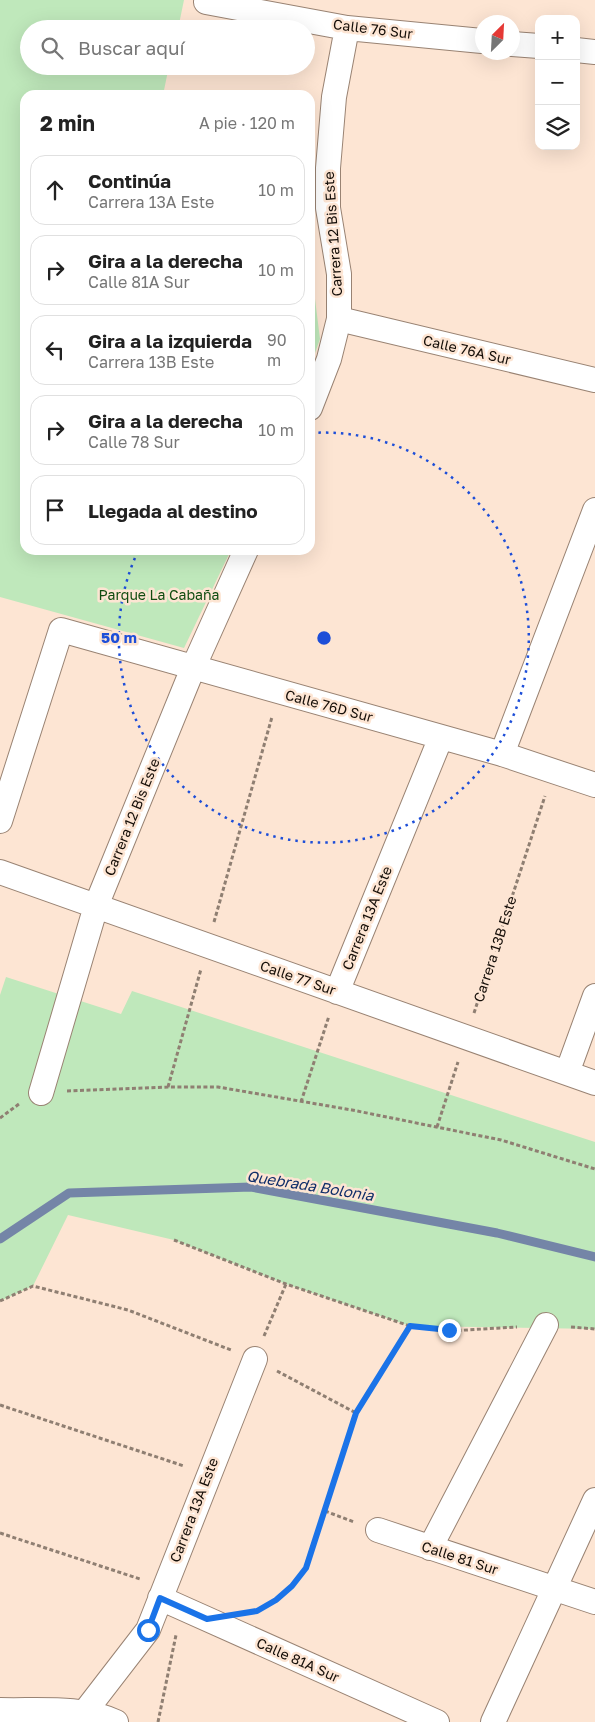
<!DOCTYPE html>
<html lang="es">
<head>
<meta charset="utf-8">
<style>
  :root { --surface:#fff; --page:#f6f6f6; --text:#222; --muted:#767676; --line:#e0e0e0 }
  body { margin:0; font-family:"Golos Text",sans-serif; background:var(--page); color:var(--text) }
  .controls { position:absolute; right:15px; top:15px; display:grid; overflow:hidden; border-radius:10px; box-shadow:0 5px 20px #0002 }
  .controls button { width:45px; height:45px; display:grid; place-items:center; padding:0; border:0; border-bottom:1px solid var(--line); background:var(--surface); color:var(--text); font:25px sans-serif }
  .compass { position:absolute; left:475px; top:15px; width:45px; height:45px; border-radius:50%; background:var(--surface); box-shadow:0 5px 20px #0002; rotate:24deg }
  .stop { position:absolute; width:15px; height:15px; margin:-11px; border:4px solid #1a73e8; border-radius:50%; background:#fff }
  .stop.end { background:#1a73e8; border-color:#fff; box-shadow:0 1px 5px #0008 }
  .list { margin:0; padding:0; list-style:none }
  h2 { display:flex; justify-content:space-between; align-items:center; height:65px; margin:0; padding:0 20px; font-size:21px }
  h2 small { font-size:16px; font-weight:400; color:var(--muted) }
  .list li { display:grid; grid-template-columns:32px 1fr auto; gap:15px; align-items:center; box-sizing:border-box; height:70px; margin:0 10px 10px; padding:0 10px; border:1px solid var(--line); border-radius:15px }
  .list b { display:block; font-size:19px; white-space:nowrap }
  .list p { margin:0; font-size:16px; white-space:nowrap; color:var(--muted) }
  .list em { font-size:16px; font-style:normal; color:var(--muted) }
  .icon { flex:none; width:28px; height:28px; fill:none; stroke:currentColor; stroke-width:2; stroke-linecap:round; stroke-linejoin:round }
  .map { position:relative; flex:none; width:595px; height:1722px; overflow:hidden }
  .search { position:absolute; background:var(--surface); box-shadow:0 5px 20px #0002; left:20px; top:20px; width:295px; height:55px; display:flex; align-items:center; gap:12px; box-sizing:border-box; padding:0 18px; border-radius:28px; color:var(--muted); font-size:19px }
  .panel { position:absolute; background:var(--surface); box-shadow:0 5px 20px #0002; left:20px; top:90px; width:295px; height:465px; border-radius:15px }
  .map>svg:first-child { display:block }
  .green { fill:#bfe8bb }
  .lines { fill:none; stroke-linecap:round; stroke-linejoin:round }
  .stream { stroke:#7485a7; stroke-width:9 }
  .street-casing { stroke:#998373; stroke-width:26 }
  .path { stroke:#8f7f72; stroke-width:3; stroke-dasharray:4 2.5; stroke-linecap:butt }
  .street { stroke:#fff; stroke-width:24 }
  .route { stroke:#1a73e8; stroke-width:6 }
  .ring { fill:none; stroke:#1d4ed8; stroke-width:2.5; stroke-dasharray:2.5 5 }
  .labels { text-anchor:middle; stroke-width:5; stroke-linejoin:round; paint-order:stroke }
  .street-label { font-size:14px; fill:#150e08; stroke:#fde5d3 }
  .park-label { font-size:14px; fill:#104c10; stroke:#fde5d3 }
  .water-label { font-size:15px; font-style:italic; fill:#112e69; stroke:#fde5d3 }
  .centre { fill:#1d4ed8; stroke:#fde5d3; stroke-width:2.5 }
  .ring-label { font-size:15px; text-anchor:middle; font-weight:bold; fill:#1d4ed8; stroke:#fde5d3; stroke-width:5; stroke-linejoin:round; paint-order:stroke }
</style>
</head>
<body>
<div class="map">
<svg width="595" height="1722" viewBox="0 0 595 1722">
  <rect width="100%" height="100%" fill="#fde5d3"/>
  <path class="green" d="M0,0H184L178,29H29V66H169L163,95H25V550H231L184,648L0,597Z
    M310,259L320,339L310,367Z
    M6,977L121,1014L132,991L595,1142V1329L410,1326L286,1284L174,1240L68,1215L33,1286L0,1301V995Z"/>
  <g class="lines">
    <path class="stream" d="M0,1239L69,1193L251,1187L497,1233L595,1257"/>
    <g class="street-casing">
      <path id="street" d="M206,2L347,28L482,41
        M512,44L539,46
        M576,50L595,52
        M339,319L595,380
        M310,408L329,359L339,319V274L328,208V168L334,97L347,28
        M502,754L595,510
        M0,821L61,630L502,754L595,785
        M0,872L595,1083
        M337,992L441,737
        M567,1073L595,996
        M41,1093L96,906L193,668L246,550
        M378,1530L595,1602
        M430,1548L546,1325
        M160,1598L437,1722
        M0,1710C39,1711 81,1706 116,1722
        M77,1722L148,1630L255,1359
        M493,1722L595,1500"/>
    </g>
    <path class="path" d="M214,922L272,717
      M474,1013L545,796
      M168,1087L201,969
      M67,1091L168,1087H218L352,1110L501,1140L595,1169
      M301,1102L329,1016
      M0,1118L19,1104
      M437,1127L458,1062
      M174,1240L286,1284L410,1326L449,1331L517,1327
      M0,1301L33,1286L128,1310L231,1350
      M571,1327L595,1329
      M264,1336L286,1284
      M277,1371L356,1413
      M0,1405L184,1466
      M325,1511L354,1522
      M0,1533L140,1579
      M255,1611C277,1604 292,1585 306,1568L356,1413L410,1326
      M158,1722L176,1635"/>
    <use href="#street" class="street"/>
  </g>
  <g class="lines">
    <path class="route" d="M148,1630L160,1598L207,1619L257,1611L276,1600L292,1586L306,1568L356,1413L410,1326L449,1330"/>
  </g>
  <path class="ring" d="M311 433A205 205 0 1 1 138 551"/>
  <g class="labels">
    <g class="street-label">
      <text transform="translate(373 29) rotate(7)" y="5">Calle 76 Sur</text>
      <text transform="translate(333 234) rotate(-94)" y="5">Carrera 12 Bis Este</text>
      <text transform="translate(467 350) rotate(13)" y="5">Calle 76A Sur</text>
      <text transform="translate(329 706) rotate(15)" y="5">Calle 76D Sur</text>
      <text transform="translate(132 817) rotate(-68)" y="5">Carrera 12 Bis Este</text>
      <text transform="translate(367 918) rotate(-68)" y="5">Carrera 13A Este</text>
      <text transform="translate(495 949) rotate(-72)" y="5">Carrera 13B Este</text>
      <text transform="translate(298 978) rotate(19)" y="5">Calle 77 Sur</text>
      <text transform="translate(194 1510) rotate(-69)" y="5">Carrera 13A Este</text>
      <text transform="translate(460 1558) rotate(18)" y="5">Calle 81 Sur</text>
      <text transform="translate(298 1660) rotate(24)" y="5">Calle 81A Sur</text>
    </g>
    <g class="park-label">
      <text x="159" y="600">Parque La Cabaña</text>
    </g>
    <g class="water-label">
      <text transform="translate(310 1186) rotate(9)" y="5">Quebrada Bolonia</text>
    </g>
  </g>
  <circle cx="324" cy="638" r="8" class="centre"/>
  <g class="ring-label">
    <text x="119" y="643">50 m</text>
  </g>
</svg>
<div class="controls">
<button>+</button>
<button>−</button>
<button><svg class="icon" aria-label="layers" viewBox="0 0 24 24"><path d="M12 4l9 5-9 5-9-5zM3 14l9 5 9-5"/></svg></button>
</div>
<svg class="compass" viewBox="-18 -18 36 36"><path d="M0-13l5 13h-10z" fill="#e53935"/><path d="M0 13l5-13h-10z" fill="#767676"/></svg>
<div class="stop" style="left:148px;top:1630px"></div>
<div class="stop end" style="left:449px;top:1330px"></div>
<div class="search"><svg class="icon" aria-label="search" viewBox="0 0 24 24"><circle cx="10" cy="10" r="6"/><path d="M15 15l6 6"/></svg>Buscar aquí</div>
<section class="panel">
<h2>2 min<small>A pie · 120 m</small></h2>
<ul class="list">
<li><svg class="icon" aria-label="ahead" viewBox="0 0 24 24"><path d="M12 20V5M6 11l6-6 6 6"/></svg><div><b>Continúa</b><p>Carrera 13A Este</p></div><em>10 m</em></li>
<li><svg class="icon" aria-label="right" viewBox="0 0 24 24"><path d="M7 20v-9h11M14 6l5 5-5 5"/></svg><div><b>Gira a la derecha</b><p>Calle 81A Sur</p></div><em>10 m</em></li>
<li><svg class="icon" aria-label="left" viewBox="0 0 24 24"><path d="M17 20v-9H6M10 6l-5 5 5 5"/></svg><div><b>Gira a la izquierda</b><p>Carrera 13B Este</p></div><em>90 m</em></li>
<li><svg class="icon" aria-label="right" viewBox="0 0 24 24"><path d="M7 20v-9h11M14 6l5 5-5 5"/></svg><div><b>Gira a la derecha</b><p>Calle 78 Sur</p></div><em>10 m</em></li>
<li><svg class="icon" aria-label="arrive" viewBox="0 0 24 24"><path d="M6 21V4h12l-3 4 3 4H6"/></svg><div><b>Llegada al destino</b></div></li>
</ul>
</section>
</div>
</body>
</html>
